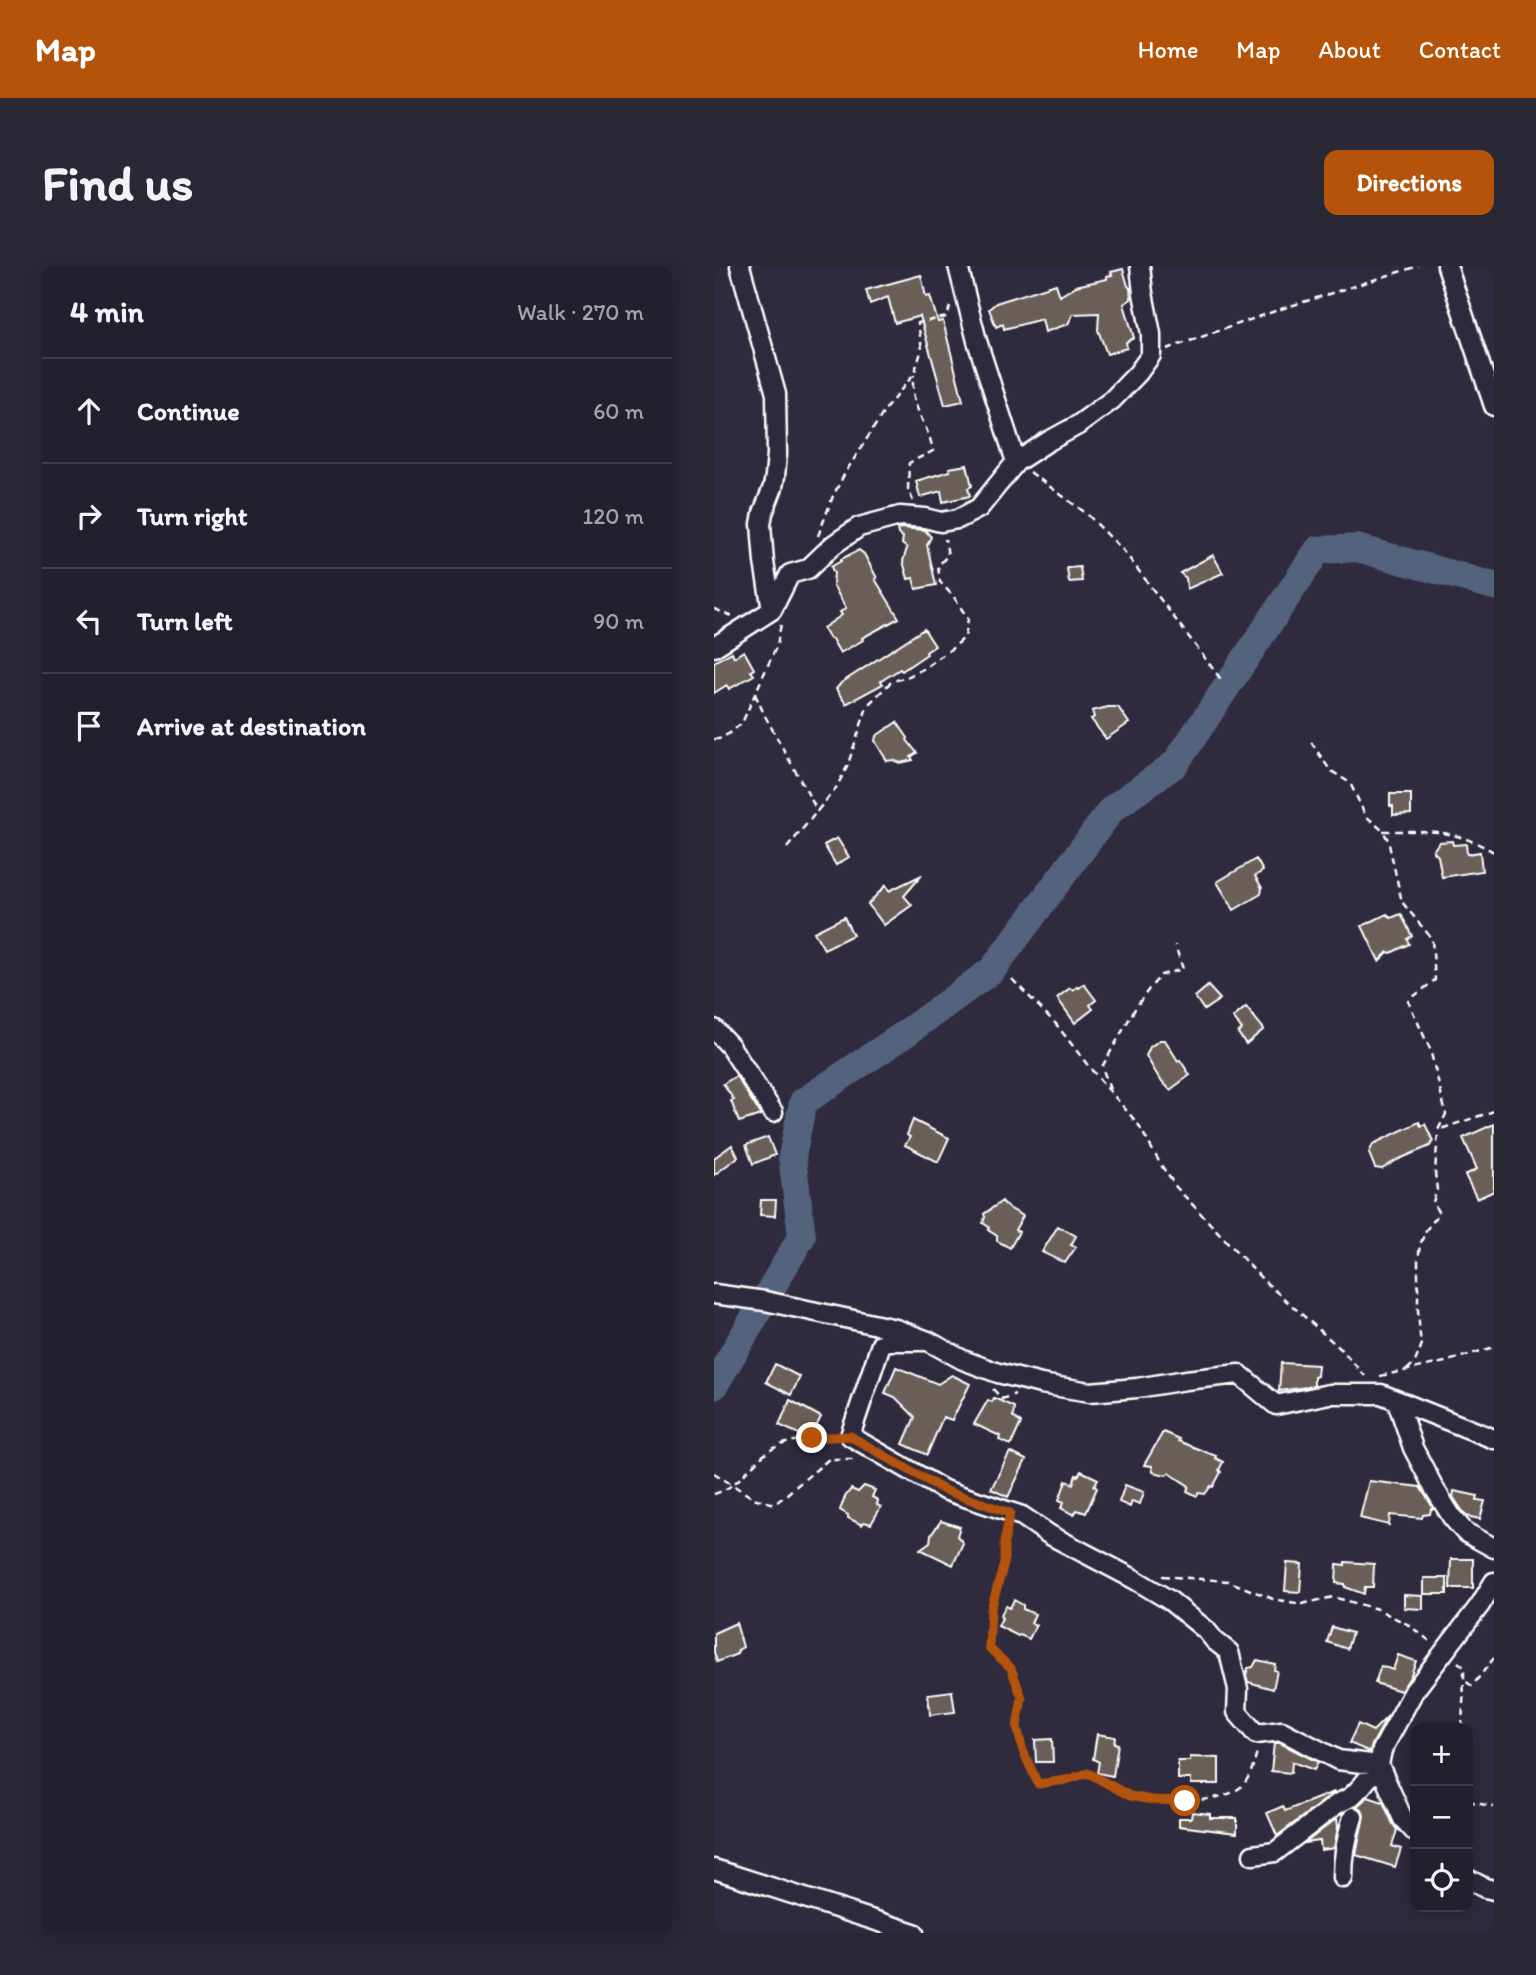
<!DOCTYPE html>
<html lang="en">
<head>
<meta charset="utf-8">
<style>
  :root { --surface:#23202e; --page:#2b2836; --text:#f1f3f6; --muted:#a3a3aa; --line:#403e4a; --accent:#b45309 }
  body { margin:0; font-family:Itim,sans-serif; background:var(--page); color:var(--text) }
  .controls { position:absolute; right:21px; bottom:21px; display:grid; overflow:hidden; border-radius:14px; box-shadow:0 4px 18px #0003 }
  .controls button { width:63px; height:63px; display:grid; place-items:center; padding:0; border:0; border-bottom:2px solid var(--line); background:var(--surface); color:var(--text); font:35px sans-serif }
  .stop { position:absolute; width:21px; height:21px; margin:-16px; border:5px solid #b45309; border-radius:50%; background:#fff }
  .stop.end { background:#b45309; border-color:#fff; box-shadow:0 2px 7px #0008 }
  .list { margin:0; padding:0; list-style:none }
  h2 { display:flex; justify-content:space-between; align-items:center; height:91px; margin:0; padding:0 28px; font-size:30px }
  h2 small { font-size:23px; font-weight:400; color:var(--muted) }
  .list li { display:grid; grid-template-columns:46px 1fr auto; gap:21px; align-items:center; box-sizing:border-box; height:105px; padding:0 28px; border-top:2px solid var(--line) }
  .list b { display:block; font-size:26px; white-space:nowrap }
  .list em { font-size:23px; font-style:normal; color:var(--muted) }
  .icon { flex:none; width:38px; height:38px; fill:none; stroke:currentColor; stroke-width:2; stroke-linecap:round; stroke-linejoin:round }
  .map { position:relative; flex:none; width:780px; height:1667px; overflow:hidden; border-radius:14px }
  header { display:flex; align-items:center; gap:42px; box-sizing:border-box; height:98px; padding:0 35px; background:var(--accent); color:#fff }
  header strong { font-size:33px }
  nav { display:flex; gap:38px; margin-inline-start:auto; font-size:24px }
  .intro { display:flex; align-items:center; justify-content:space-between; box-sizing:border-box; height:168px; padding:0 42px }
  h1 { margin:0; font-size:49px }
  .button { padding:18px 32px; border-radius:14px; background:var(--accent); color:#fff; font-size:24px; font-weight:700 }
  main { display:flex; gap:42px; padding:0 42px }
  aside { flex:1; background:var(--surface); border-radius:14px; box-shadow:0 4px 18px #0003 }
  .map>svg:first-child { display:block }
  .lines { fill:none; stroke-linecap:round; stroke-linejoin:round }
  .river { stroke:#53627d; stroke-width:28 }
  .building { fill:#6a5e59; stroke:#fff; stroke-width:2 }
  .minor-casing { stroke:#fff; stroke-width:23 }
  .path { stroke:#fff; stroke-width:2.5; stroke-dasharray:7 5; stroke-linecap:butt }
  .minor { stroke:#2f2a3d; stroke-width:18 }
  .route { stroke:#b45309; stroke-width:9 }
</style>
</head>
<body>
<header>
<strong>Map</strong>
<nav><a>Home</a><a>Map</a><a>About</a><a>Contact</a></nav>
</header>
<div class="intro"><h1>Find us</h1><a class="button">Directions</a></div>
<main>
<aside>
<h2>4 min<small>Walk · 270 m</small></h2>
<ul class="list">
<li><svg class="icon" aria-label="ahead" viewBox="0 0 24 24"><path d="M12 20V5M6 11l6-6 6 6"/></svg><div><b>Continue</b></div><em>60 m</em></li>
<li><svg class="icon" aria-label="right" viewBox="0 0 24 24"><path d="M7 20v-9h11M14 6l5 5-5 5"/></svg><div><b>Turn right</b></div><em>120 m</em></li>
<li><svg class="icon" aria-label="left" viewBox="0 0 24 24"><path d="M17 20v-9H6M10 6l-5 5 5 5"/></svg><div><b>Turn left</b></div><em>90 m</em></li>
<li><svg class="icon" aria-label="arrive" viewBox="0 0 24 24"><path d="M6 21V4h12l-3 4 3 4H6"/></svg><div><b>Arrive at destination</b></div></li>
</ul>
</aside>
<div class="map">
<svg width="780" height="1667" viewBox="0 0 780 1667">
  <rect width="100%" height="100%" fill="#2f2a3d"/>
  <filter id="ink" filterUnits="userSpaceOnUse"><feTurbulence type="fractalNoise" baseFrequency=".0143" numOctaves="2"/><feDisplacementMap in="SourceGraphic" scale="14" xChannelSelector="R" yChannelSelector="G"/><feConvolveMatrix kernelMatrix="1 2 1 2 8 2 1 2 1" color-interpolation-filters="sRGB"/></filter>
  <g filter="url(#ink)">
    <g class="lines">
      <path class="river" d="M0,1120L88,970L78,891L89,836L188,770L278,704L398,543L461,498L604,284L643,282L780,320"/>
    </g>
    <path class="building" d="M409,3L414,20L416,22L417,33L410,38L420,72L412,76L413,82L393,88L384,64L385,47L359,48L354,58L331,66L328,53L290,63L289,58L282,61L275,43L282,37L342,18L346,30L362,20L393,13V10L398,9L397,6Z
      M207,9L212,31L216,30L224,56L229,55L249,135L231,139L206,50L181,57L174,31L156,38L152,24Z
      M253,199L258,220L254,222L256,230L229,236L227,225L206,231L202,215L236,205L235,202Z
      M187,262L211,264L217,271L213,279L222,319L202,323L199,312L194,313L189,295L193,282L188,278L189,271L184,268L183,263Z
      M145,284L150,288L163,312L161,313L185,352L148,372L149,374L126,387L118,373H116L109,362L128,349L126,346L132,342L119,319L120,307L117,301L127,295V293Z
      M499,289L509,307L473,323L472,312L466,307Z
      M366,301L368,315L355,316L353,302Z
      M210,363L221,380L212,386L213,388L188,405L186,403L167,415L169,418L132,438L122,423L127,417Z
      M30,385L40,403L37,405L40,409L15,423L13,419L0,427V396L18,386L20,391Z
      M394,441H404L415,457L392,473L377,453L380,451L378,445Z
      M183,456L194,472L193,474L203,487L197,491L199,494L186,497L179,494L173,495L161,475L162,470Z
      M676,528H697V548L679,549V540H676Z
      M123,572L135,591L122,599L110,579Z
      M738,575L739,579L752,578L753,588L766,586L768,605L728,611L724,590L719,585L725,576Z
      M542,593L549,605L541,610L548,622L547,628L520,644L503,616Z
      M208,609L190,630L198,639L170,659L154,638L172,619L175,625Z
      M673,648L677,652L687,648L698,670L693,673L695,678L677,687L674,686L665,695L648,660Z
      M130,651L139,669L110,683L100,666Z
      M370,718L382,734L376,739L379,743L361,757L343,732L356,722L359,724L363,721L365,722Z
      M494,720L506,733L490,744L481,731Z
      M532,741L550,763L532,778L524,767L528,763L519,752Z
      M446,774H451L464,795L466,794L476,809L456,824L445,812L432,790L436,781Z
      M22,810L47,849L25,856L17,835L20,834L9,818Z
      M199,854L235,872L224,896L191,879L196,871L193,869Z
      M705,856L707,860L711,858L719,875L716,880L683,894L668,903L661,902L655,887L659,878Z
      M780,858V925L763,933L751,909L763,903L749,872Z
      M54,871L61,889L39,898L32,879Z
      M18,879L24,891L0,909V892Z
      M47,934H62L61,950L46,949Z
      M288,935L293,941L309,950L301,964L305,966L296,982L283,975V970L274,964L275,961L269,957L271,951L270,948Z
      M344,960L362,970L357,979L362,981L351,997L328,986Z
      M567,1097L604,1099L603,1110L600,1111V1120L565,1125Z
      M61,1098L86,1111L77,1129L52,1116Z
      M182,1101L224,1118L238,1109L256,1118L238,1154L229,1151L213,1189L189,1178L201,1151L181,1131L171,1127Z
      M280,1132L300,1141L299,1151L307,1157L297,1179L285,1174L286,1170L260,1158L274,1134L278,1136Z
      M76,1134L107,1151L101,1163L100,1162L94,1172L65,1159Z
      M449,1166L465,1173L464,1175L502,1190L501,1192L509,1196L505,1204L507,1206L499,1221L497,1220L491,1228L485,1227L483,1230L473,1225L475,1220L455,1207L452,1209L439,1206L438,1200L430,1199Z
      M296,1186L312,1194L294,1231L277,1223Z
      M367,1205L384,1213L380,1220L383,1222L372,1247L363,1244L360,1249L347,1242L350,1236L345,1234L352,1215L359,1218L362,1209L364,1210Z
      M655,1215L706,1221L720,1243H717L716,1248L709,1249L708,1252L676,1249L675,1259L646,1252Z
      M411,1219L430,1226L426,1238L418,1235L416,1241L405,1236Z
      M150,1220L161,1224L158,1231L164,1234L163,1239L167,1241L157,1258L150,1256L148,1259L134,1252V1249L126,1244L131,1231L137,1223L144,1226Z
      M740,1225L764,1230L763,1234L771,1235L766,1253L752,1250L739,1231Z
      M227,1255L246,1261L243,1270L249,1277L239,1299L206,1283L216,1276L217,1269Z
      M737,1293H759V1322H736Z
      M631,1296L660,1298L659,1321H651L650,1328L631,1321V1318L622,1317L623,1298L631,1299Z
      M573,1297L588,1298L586,1326L571,1325Z
      M710,1312H733V1328H710Z
      M690,1329L709,1330V1343L690,1342Z
      M300,1334L309,1339V1343L321,1348L317,1357L322,1359L315,1373L306,1369L304,1370L284,1360L288,1352L286,1350L292,1340L296,1342Z
      M22,1357L29,1381L24,1384L23,1388L3,1396L0,1386V1367Z
      M618,1361L638,1367L633,1383L613,1376Z
      M684,1389L702,1395L696,1411L687,1425L661,1417L667,1400L679,1404Z
      M543,1394L561,1398L560,1404L563,1405L559,1423L534,1416L532,1409L534,1402L539,1401Z
      M238,1425L241,1446L216,1449L214,1428Z
      M674,1450L658,1479L656,1486L635,1477L644,1458L659,1465Z
      M383,1468L401,1471L400,1477L404,1478L399,1510L383,1507L385,1496L379,1493Z
      M338,1473L339,1496H322L321,1474Z
      M560,1477H566L604,1496L600,1504L578,1496L577,1507L557,1505Z
      M476,1491L505,1492V1518H477V1513H464V1495H476Z
      M620,1526V1527L563,1570L553,1547L569,1540L571,1545Z
      M654,1531L669,1536L679,1558L683,1564L678,1580L687,1583L681,1601L642,1589L650,1549L648,1544L643,1540Z
      M478,1546L496,1548V1552H523V1567L465,1560V1552H477Z
      M623,1552L624,1561L620,1582L607,1584L606,1575L591,1577Z"/>
    <g class="lines">
      <g class="minor-casing">
        <path id="minor" d="M26,0L62,128L63,188L61,210L59,221L49,247L47,258L50,296L58,344
          M244,0L263,75L302,196
          M733,0L780,140
          M0,381L58,344L76,308L94,303L119,279L145,261L186,250L211,252L227,256L244,253L265,242L302,196L333,176L364,159L398,134L424,107L437,89V68L429,27L426,0
          M0,763L16,780L59,846
          M0,1028L51,1035L182,1063L214,1075L249,1094L284,1107L327,1118L376,1126L423,1122L472,1114L525,1108L562,1139L615,1128H667L780,1173
          M214,1075H173L167,1078L136,1170L230,1224L308,1250L336,1269L420,1313L455,1334L492,1364L501,1375L515,1386L524,1423L523,1446L542,1468L568,1465L624,1494L665,1499L689,1553L701,1566
          M683,1135L699,1182L720,1222L738,1251L751,1266L780,1282
          M539,1589L561,1586L623,1538L637,1531L647,1521L665,1499L668,1484L700,1425L766,1339L780,1316
          M0,1603L200,1667
          M629,1612C629,1590 632,1572 639,1551
          M754,1613L771,1622L780,1624"/>
      </g>
      <path class="path" d="M453,83L567,43L704,0
        M316,206L373,248L409,284L509,416
        M199,235L194,223L195,197L219,185C214,155 194,141 200,109
        M104,270L119,230L131,207L173,141L200,108L208,83L204,57L233,51L236,40
        M0,343L18,350
        M41,428L51,450L104,546
        M0,473H5L16,467L28,457L63,379L67,358
        M597,476L616,504L636,517L652,550L669,565L674,574L688,636L718,673L721,714L694,735L716,783L732,848L724,864L780,845
        M669,565C715,565 738,562 780,586
        M73,582L122,522L133,501L152,444L156,437L178,415L191,412L209,403L240,381L251,371L254,353L240,331L226,316L224,300L234,289L231,273
        M298,713L342,758L376,802L424,858L447,899L462,921L549,1014L628,1084L651,1110
        M396,823L388,801L422,741L435,723L447,709L469,703L461,679
        M693,1104L701,1096L707,1081L704,1044V995L706,979L712,964L725,948L719,936L723,924L721,907L724,865
        M666,1110L731,1096L780,1081
        M279,1123L288,1133L301,1128
        M0,1207L39,1232L61,1238L115,1193H140
        M0,1228C22,1222 34,1202 51,1188C70,1173 96,1172 119,1171
        M293,1264L290,1277L291,1298L277,1343L275,1382L297,1402L308,1432L303,1461L309,1485L324,1518L352,1514L374,1507C386,1514 404,1526 417,1530C441,1538 503,1538 524,1523C536,1515 540,1498 543,1485
        M448,1310L514,1315L559,1333L588,1338L619,1331L663,1343L693,1358L716,1375
        M744,1396L750,1401V1414L758,1420L780,1392
        M748,1462L750,1414
        M754,1535L780,1541"/>
      <use href="#minor" class="minor"/>
    </g>
  </g>
  <g class="lines" filter="url(#ink)">
    <path class="route" d="M98,1172L136,1170L230,1224L296,1247L290,1277V1298L277,1343L275,1382L297,1402L308,1432L303,1461L309,1485L324,1518L352,1514L374,1507L416,1530L438,1534L471,1535"/>
  </g>
</svg>
<div class="controls">
<button>+</button>
<button>−</button>
<button><svg class="icon" aria-label="locate" viewBox="0 0 24 24"><circle cx="12" cy="12" r="6"/><path d="M12 2v4M12 18v4M2 12h4M18 12h4"/></svg></button>
</div>
<div class="stop" style="left:471px;top:1535px"></div>
<div class="stop end" style="left:98px;top:1172px"></div>
</div>
</main>
</body>
</html>
